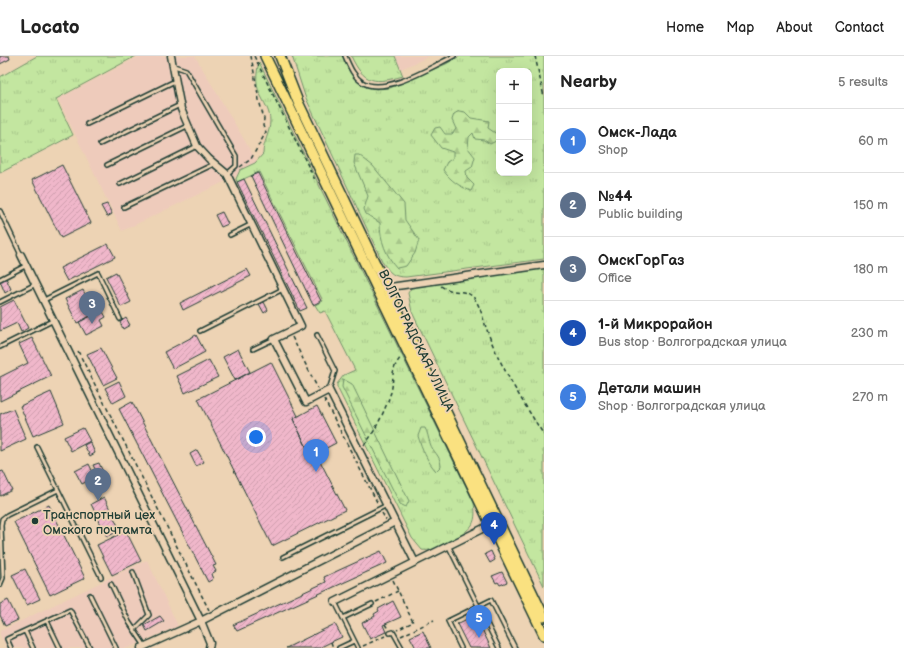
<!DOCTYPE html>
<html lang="en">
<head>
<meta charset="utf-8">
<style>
  :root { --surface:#fff; --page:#f2f2f2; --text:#222; --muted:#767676; --line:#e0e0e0; --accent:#1f3d34 }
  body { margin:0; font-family:"Balsamiq Sans",sans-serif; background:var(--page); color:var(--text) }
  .controls { position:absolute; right:12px; top:12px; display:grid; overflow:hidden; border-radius:8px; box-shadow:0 4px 16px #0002 }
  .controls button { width:36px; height:36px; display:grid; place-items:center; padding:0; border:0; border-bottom:1px solid var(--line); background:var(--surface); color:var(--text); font:20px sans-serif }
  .you { position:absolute; left:256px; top:381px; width:14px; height:14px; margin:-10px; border:3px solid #fff; border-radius:50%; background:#1a73e8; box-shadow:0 0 0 6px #1a73e833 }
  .badge { display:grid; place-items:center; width:26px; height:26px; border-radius:50%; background:var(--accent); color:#fff; font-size:13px; font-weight:700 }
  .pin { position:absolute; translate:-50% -33px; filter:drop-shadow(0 1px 2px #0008) }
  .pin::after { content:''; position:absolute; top:21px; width:14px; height:12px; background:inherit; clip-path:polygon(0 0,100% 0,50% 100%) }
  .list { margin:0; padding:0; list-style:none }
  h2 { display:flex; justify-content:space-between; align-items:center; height:52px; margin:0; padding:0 16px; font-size:17px }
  h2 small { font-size:13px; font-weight:400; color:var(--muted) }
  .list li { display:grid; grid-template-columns:26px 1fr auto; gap:12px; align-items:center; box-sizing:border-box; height:64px; padding:0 16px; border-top:1px solid var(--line) }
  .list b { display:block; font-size:15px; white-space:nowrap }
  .list p { margin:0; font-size:13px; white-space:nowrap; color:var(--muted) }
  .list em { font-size:13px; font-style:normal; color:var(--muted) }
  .icon { flex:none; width:22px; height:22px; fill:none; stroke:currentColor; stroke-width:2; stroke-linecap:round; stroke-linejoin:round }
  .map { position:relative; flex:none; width:544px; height:592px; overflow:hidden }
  header { display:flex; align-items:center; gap:24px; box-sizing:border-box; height:56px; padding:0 20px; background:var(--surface); border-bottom:1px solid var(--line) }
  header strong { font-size:19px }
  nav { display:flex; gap:22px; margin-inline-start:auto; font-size:14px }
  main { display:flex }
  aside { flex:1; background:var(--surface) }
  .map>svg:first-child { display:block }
  .built { fill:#eecbbb }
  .grass { fill:url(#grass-tufts); stroke:#71926a; fill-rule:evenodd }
  .forest { fill:url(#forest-firs); stroke:#71926a }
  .building { fill:url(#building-hatch); stroke:#1f3d34 }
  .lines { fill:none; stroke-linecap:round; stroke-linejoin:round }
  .service-casing { stroke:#1f3d34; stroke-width:6 }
  .minor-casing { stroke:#1f3d34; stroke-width:9 }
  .primary-casing { stroke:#1f3d34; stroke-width:12 }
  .path { stroke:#1f3d34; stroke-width:1.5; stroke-dasharray:4 3; stroke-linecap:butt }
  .service { stroke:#edd3b4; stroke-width:3 }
  .minor { stroke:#edd3b4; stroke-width:6 }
  .primary { stroke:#fae180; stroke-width:9 }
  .poi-dot { fill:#1f3d34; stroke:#edd3b4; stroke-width:1.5 }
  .labels { text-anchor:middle; stroke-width:3.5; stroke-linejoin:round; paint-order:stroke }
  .street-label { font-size:13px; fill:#1f3d34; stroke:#edd3b4 }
  .poi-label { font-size:13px; fill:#1f3d34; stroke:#edd3b4; text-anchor:start }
</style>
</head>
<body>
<header>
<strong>Locato</strong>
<nav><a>Home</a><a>Map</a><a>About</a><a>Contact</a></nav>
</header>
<main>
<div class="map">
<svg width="544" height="592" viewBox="0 0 544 592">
  <defs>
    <pattern id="grass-tufts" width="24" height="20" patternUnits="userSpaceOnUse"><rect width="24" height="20" fill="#c3e6a0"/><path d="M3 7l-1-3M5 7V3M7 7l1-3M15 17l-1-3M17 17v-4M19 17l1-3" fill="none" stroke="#a7c68a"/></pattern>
    <pattern id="forest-firs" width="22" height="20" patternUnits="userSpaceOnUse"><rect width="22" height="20" fill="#c3e6a0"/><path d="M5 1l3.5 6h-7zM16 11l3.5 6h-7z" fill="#a7c68a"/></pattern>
    <pattern id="building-hatch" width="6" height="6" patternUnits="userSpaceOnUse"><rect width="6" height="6" fill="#f0b7ca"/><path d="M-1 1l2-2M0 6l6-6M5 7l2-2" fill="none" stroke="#cd9eae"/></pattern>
  </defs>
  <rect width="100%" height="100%" fill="#edd3b4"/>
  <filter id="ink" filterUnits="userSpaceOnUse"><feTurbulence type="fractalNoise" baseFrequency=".025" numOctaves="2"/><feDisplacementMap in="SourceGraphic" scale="8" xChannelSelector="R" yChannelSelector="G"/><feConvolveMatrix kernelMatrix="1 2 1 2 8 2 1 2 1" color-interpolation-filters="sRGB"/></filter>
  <g filter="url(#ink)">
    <path class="built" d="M140,0H195L259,109L122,175L58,43Z
      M395,0H430L401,13Z
      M147,504L178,570L128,592H7L0,579V575Z"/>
    <path class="grass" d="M37,0H136L56,43L73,79L0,117V21Z
      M292,0H343L349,14L357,23L366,31L376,33L390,32L446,8L460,0H544V203L406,221C393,221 390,217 383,207L305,40ZM499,15H529V117H499Z
      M351,0H395L403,20C375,28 364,28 351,0Z
      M259,6L474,447C475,454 476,462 472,469C464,480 435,497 422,494L412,482L337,331V328L344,319L355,314L325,255L320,257L315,249L323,245L259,116L237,126L236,123L240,114L255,107L263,98C263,86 270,78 270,65C270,56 266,50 262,42C255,31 256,18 259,6Z
      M544,211V530L412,256L408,237L413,229Z"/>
    <path class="forest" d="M459,55L465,56L471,62L489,65L488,72L498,79L496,85L490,88L484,84L475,83L473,77L469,81L468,92L475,101L472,111L466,115L467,122L474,129L471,135C459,130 451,125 443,114L447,106L453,102V96L441,92L431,79L435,72L440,71L445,78H452L456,73L452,64L454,58Z
      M355,99H359L373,110L404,148L405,164L419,184L415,197L406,210L397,212C386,200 380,184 380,167L366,158L364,153L368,140L354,107Z
      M343,323L352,328L409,445L406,451L400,448L342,331Z
      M421,372H425C428,377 428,382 430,387C433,397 440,398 441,410L436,415C427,405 422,393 418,380Z"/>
    <path class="building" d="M0,0H9L10,3L0,8Z
      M62,109L91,167L61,182L32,124Z
      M258,117L321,245L313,249L251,120Z
      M244,123L307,252L300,255L237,126Z
      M107,148L112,158L107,161L101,150Z
      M222,156L228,168L221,171L215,159Z
      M108,188L115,201L67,225L60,212Z
      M247,213L251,220L183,254L180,247Z
      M116,216L131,246L121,251L106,221Z
      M6,222L11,233L5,237L0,225Z
      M83,234L95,258L77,267L65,243Z
      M14,244L28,272L21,276L17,267L0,275V251Z
      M264,246L268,254L264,257L259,248Z
      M102,254L106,261L101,264L104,270L86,279L79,266Z
      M126,262L130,269L123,273L120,266Z
      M196,279L205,296L173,313L164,296Z
      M32,282L51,320L0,345V321L28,307L19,288Z
      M101,292L117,322L103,329L87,298Z
      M238,293L250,316L235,324L223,301Z
      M209,304L218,321L185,337L177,320Z
      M271,306L298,360L293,363L311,400L316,397L345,454L272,490L198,343Z
      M119,325L126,340L113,347L105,332Z
      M51,336L64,367L33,380L20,350Z
      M132,346L216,509L213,510L216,515L211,518L213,523L208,526L119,353Z
      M317,350L336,387L311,400L293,363Z
      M13,353L26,383L0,395V358Z
      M83,372L90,385L71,395L64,381Z
      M90,386L95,397L90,400L84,389Z
      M197,394L204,406L196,410L190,398Z
      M99,407L108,427L103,429L93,409Z
      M89,408L100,431L93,435L88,425L82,428L75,415Z
      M3,415L12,434L0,440V416Z
      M104,441L120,474L107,481L91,448Z
      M49,449L85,522L50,539L14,466Z
      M126,475L141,505L112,519L97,489Z
      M381,495L387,507L237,575L233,569L326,526L324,521Z
      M491,495L495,504L490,507L485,498Z
      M25,513L40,543L27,549L12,519Z
      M502,516L507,526L500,529L498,526L496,527L492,520Z
      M8,544L18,564L5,570L0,559V548Z
      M393,545L401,561L383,569L386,576L370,583L362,567L375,560L374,558L379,555L378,553Z
      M475,559L479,567L491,592H469L457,568Z
      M160,560L164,565L147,575L144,569Z
      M335,568L342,581L331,586L319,592H286Z
      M423,575L431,592H416L410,581Z"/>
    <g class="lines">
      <g class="service-casing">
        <path id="service" d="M345,0C349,9 353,20 362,26C384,41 433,10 454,0
          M174,10L186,14L236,100V110L227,118
          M87,68L175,25
          M100,88L180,49
          M107,109L187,70
          M120,128L197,90
          M124,151L214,108
          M0,155L21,199
          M230,179L250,169
          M0,223L27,209
          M44,244L98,217L120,263
          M0,246L36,228
          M200,275L283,233
          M317,279L335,315L329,334
          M0,291L54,264
          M253,293L274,283
          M37,391L101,521
          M449,491L499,592
          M283,501L387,449
          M133,516L149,559L135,573
          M111,528L129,566L145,590
          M0,529L3,522L1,469L2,463L7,459L58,434
          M90,539L116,592
          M335,546L358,592
          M343,562L372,548
          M47,565L60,592
          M25,575L33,592
          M390,577L393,576L402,592
          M11,592L7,583L70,554L90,592
          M339,592L354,585
          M461,592L448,565L491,544L515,592"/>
      </g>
      <g class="minor-casing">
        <path id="minor" d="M171,0L181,53L197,90L209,103L227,118L301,270L274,283L306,346L329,334L415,506
          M21,199L201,565L210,587L209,592
          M383,232L544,209
          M335,546L490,469
          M141,592L201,565L395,466"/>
      </g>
      <g class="primary-casing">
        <path id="primary" d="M265,0L544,579
          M280,0L298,46L544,561"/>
      </g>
      <path class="path" d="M254,0L315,124
        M535,0L544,41
        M240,111L251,103L266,76L263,70L264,63L259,44L251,0
        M441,230C452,238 464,233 472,240C480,247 483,264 487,274C500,311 523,346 544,379
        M292,281L318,333
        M78,295L209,554
        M324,343L378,448
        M364,389C375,377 386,352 391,336C395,320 389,316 401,301
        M382,457L386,464
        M393,524L413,566L397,574
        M376,546L398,535
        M385,568L388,573
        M401,580L434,564
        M331,586L333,592
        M363,590L385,580"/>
      <use href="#service" class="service"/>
      <use href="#minor" class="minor"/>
      <use href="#primary" class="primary"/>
    </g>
  </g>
  <circle class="poi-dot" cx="35" cy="465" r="4"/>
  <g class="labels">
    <g class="street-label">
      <text transform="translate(417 284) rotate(64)" y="5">ВОЛГОГРАДСКАЯ УЛИЦА</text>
    </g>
    <g class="poi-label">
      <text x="43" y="463">Транспортный цех<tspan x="43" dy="15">Омского почтамта</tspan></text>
    </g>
  </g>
</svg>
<div class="controls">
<button>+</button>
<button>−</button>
<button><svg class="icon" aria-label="layers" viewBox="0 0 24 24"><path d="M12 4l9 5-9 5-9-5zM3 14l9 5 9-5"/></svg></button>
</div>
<div class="you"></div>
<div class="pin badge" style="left:316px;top:416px;background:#3f7fe0">1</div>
<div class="pin badge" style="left:98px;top:445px;background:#5c6f8a">2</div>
<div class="pin badge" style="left:92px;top:268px;background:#5c6f8a">3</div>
<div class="pin badge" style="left:494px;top:489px;background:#1a4fb4">4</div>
<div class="pin badge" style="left:479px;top:582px;background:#3f7fe0">5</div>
</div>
<aside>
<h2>Nearby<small>5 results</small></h2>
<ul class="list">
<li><span class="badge" style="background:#3f7fe0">1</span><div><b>Омск-Лада</b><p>Shop</p></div><em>60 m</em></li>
<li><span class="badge" style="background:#5c6f8a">2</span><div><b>№44</b><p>Public building</p></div><em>150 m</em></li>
<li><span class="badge" style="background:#5c6f8a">3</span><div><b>ОмскГорГаз</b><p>Office</p></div><em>180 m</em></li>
<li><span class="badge" style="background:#1a4fb4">4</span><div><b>1-й Микрорайон</b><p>Bus stop · Волгоградская улица</p></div><em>230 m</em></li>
<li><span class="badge" style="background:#3f7fe0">5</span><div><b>Детали машин</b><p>Shop · Волгоградская улица</p></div><em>270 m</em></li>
</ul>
</aside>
</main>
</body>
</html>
